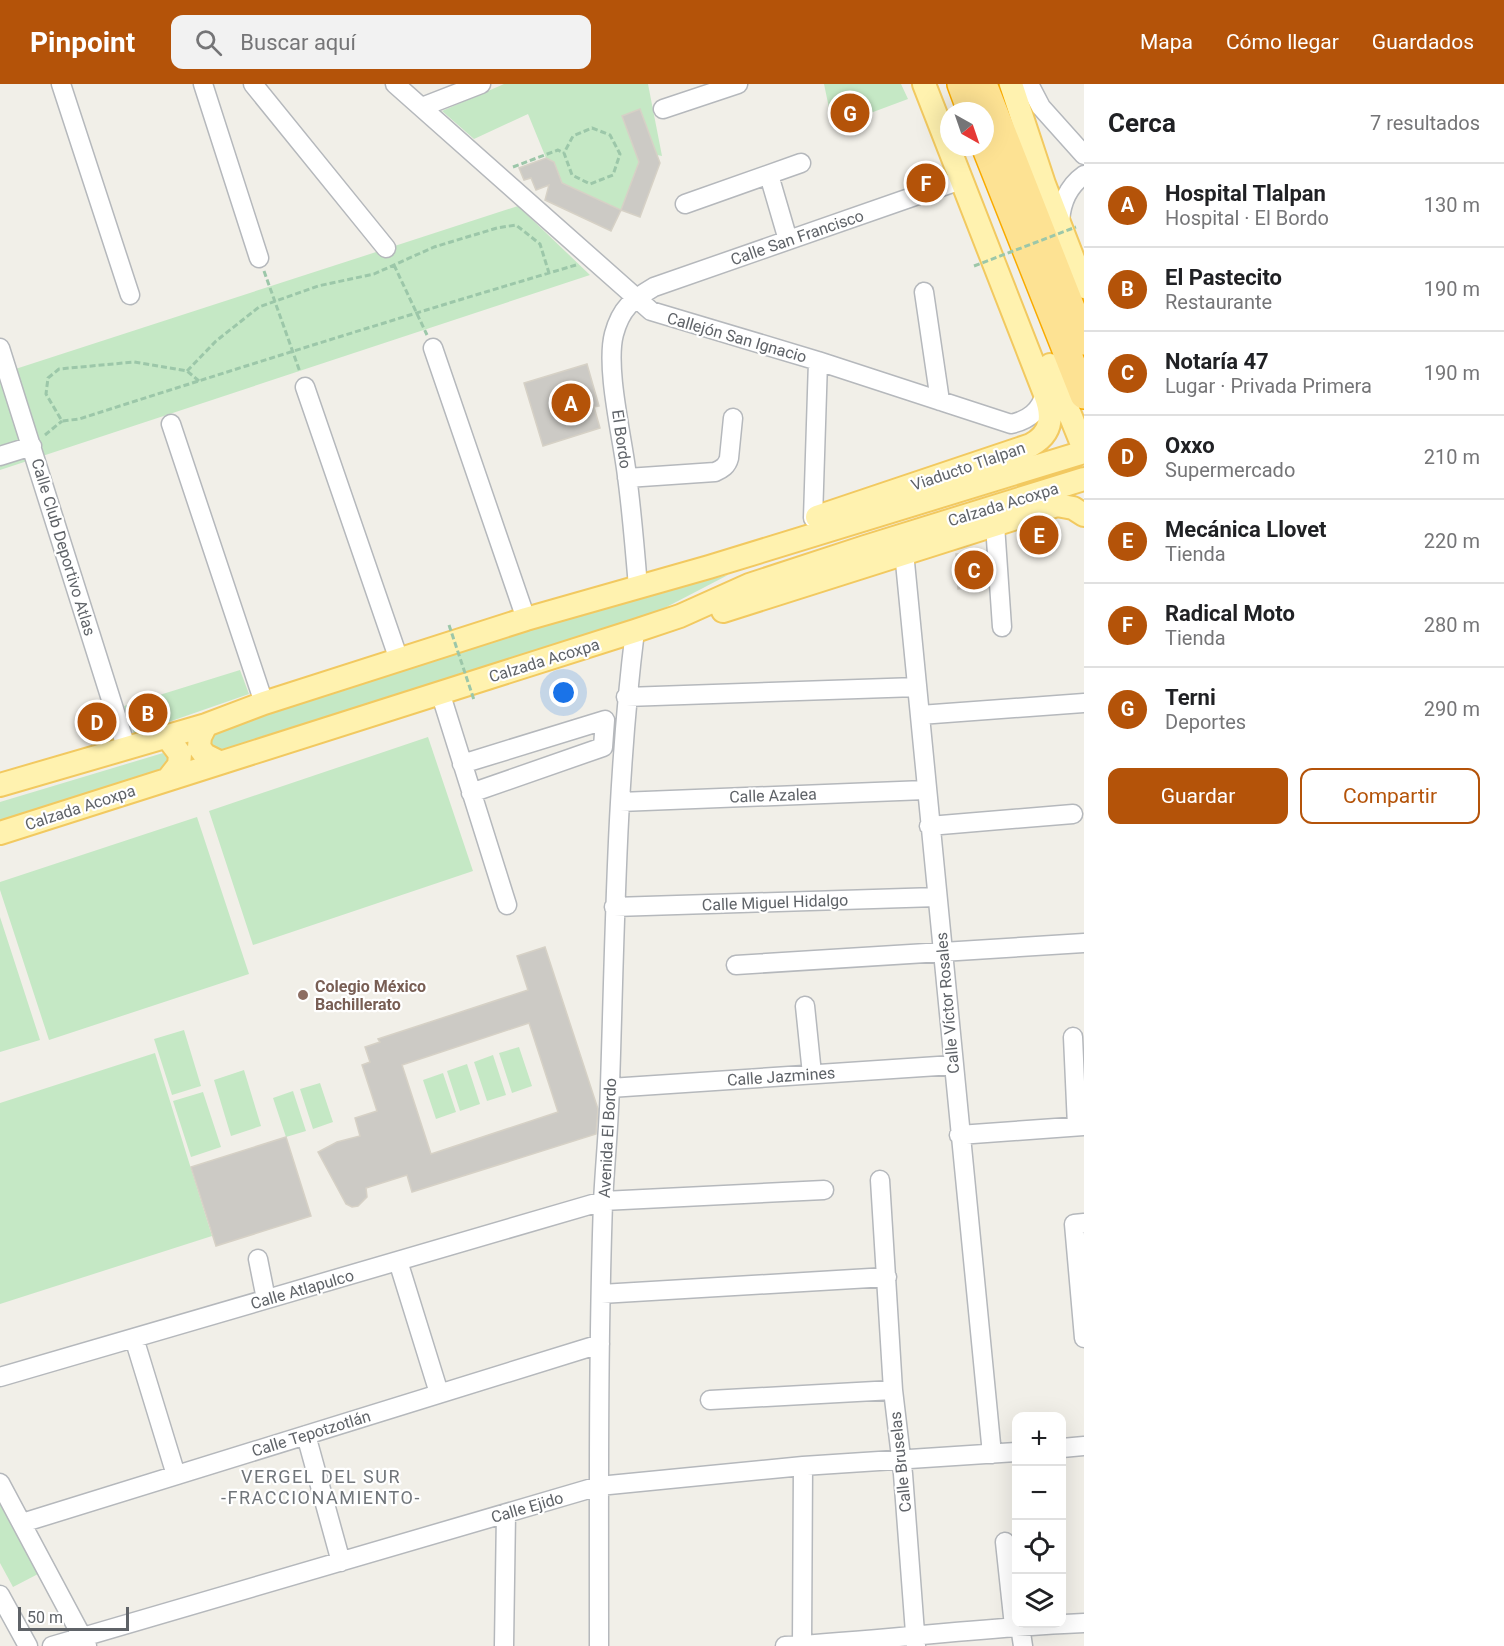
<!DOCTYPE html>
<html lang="es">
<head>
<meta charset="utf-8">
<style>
  :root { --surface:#fff; --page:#f2f2f2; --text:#202124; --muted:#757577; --line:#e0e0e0; --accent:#b45309 }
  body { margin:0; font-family:Roboto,sans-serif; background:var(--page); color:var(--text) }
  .controls { position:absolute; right:18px; bottom:18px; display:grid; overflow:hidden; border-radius:12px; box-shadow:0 6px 24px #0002 }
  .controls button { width:54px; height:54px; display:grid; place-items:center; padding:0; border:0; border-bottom:2px solid var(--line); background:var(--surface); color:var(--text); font:30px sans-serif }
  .compass { position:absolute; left:940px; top:18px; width:54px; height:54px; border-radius:50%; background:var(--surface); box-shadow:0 6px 24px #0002; rotate:140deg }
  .scale { position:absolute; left:18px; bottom:15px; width:111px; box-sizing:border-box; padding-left:6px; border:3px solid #5f6368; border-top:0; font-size:16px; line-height:21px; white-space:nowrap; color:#5f6368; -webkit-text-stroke:4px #fff; paint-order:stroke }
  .you { position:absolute; left:564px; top:609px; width:21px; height:21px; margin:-15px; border:4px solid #fff; border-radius:50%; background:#1a73e8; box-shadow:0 0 0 9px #1a73e833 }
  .badge { display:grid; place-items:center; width:39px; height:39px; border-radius:50%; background:var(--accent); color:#fff; font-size:20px; font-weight:700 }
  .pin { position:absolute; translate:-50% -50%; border:3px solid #fff; box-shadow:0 2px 6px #0006 }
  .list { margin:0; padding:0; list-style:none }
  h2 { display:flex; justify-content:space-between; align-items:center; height:78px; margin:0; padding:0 24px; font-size:26px }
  h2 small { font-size:20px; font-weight:400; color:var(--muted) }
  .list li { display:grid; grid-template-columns:39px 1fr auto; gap:18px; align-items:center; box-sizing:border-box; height:84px; padding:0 24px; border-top:2px solid var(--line) }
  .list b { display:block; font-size:22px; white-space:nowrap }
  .list p { margin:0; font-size:20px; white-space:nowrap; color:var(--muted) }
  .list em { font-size:20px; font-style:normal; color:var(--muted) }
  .actions { display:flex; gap:12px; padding:18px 24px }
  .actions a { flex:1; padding:14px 0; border:2px solid var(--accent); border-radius:12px; text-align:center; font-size:21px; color:var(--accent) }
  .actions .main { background:var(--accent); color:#fff }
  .icon { flex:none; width:33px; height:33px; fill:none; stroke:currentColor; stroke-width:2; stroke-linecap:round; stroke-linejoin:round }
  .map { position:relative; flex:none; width:1084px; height:1562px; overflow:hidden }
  header { display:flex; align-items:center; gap:36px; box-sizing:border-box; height:84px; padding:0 30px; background:var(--accent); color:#fff }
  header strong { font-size:28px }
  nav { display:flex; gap:33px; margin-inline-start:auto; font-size:21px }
  .search { width:420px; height:54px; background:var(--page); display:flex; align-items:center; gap:15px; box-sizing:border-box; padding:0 21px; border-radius:12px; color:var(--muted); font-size:22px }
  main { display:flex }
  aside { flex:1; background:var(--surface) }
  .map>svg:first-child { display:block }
  .green { fill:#c5e8c5 }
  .building { fill:#cccac5; stroke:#d6d1c6; stroke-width:1.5; fill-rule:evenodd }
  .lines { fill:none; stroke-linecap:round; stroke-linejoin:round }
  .minor-casing { stroke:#b5b8bc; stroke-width:21 }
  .major-casing { stroke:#f2c960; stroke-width:26 }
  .highway-casing { stroke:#f9ab00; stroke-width:30 }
  .path { stroke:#9cc7a9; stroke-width:3; stroke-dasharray:6 3; stroke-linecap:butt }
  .minor { stroke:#fff; stroke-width:18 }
  .major { stroke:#fff2af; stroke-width:22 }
  .highway { stroke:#fde293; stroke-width:27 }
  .path-bridge { stroke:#9cc7a9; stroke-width:3; stroke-dasharray:6 3; stroke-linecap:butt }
  .education-dot { fill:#8d6e63; stroke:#fff; stroke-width:2 }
  .labels { text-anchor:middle; stroke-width:4.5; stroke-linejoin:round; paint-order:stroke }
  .street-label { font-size:16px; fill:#5f6368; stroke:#fff }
  .education-label { font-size:16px; font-weight:bold; fill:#785e54; stroke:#fff; text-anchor:start }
  .neighbourhood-label { font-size:18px; letter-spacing:1.5px; fill:#70757a; stroke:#fff }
</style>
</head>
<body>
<header>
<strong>Pinpoint</strong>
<div class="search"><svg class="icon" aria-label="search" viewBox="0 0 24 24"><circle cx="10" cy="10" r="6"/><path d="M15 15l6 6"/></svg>Buscar aquí</div>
<nav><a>Mapa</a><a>Cómo llegar</a><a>Guardados</a></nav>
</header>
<main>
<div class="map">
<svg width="1084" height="1562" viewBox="0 0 1084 1562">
  <rect width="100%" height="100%" fill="#f1efe8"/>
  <path class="green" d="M504,0H648L662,72L657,71L640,25L622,32L639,78L621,126L562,99L554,78L546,74L528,30L474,55L442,27Z
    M824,0H901L908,15L833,43Z
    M518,122L590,191L0,386V290Z
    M728,491L628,543L223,670L212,663V653L218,645L631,513Z
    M240,586L249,610L134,650L124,622Z
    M428,653L473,787L253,861L209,727Z
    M163,669L170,677L164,689L0,740V718Z
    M197,733L249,890L49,956L0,806V798Z
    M0,833L40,956L0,968Z
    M184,946L201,1002L172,1011L154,955Z
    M519,963L532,1002L512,1009L499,969Z
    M155,969L212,1152L0,1220V1019Z
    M493,971L506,1011L487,1017L474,978Z
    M467,980L480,1020L460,1027L447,987Z
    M244,986L261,1042L231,1052L214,996Z
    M443,989L456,1028L436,1035L423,996Z
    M320,999L333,1038L313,1045L300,1005Z
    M293,1007L306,1047L286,1053L273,1014Z
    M203,1008L221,1063L191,1073L173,1017Z
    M0,1419L38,1490L13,1503L0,1479Z"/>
  <path class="building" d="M640,25L660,79L640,133L621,126L639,78L622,32Z
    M546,74L554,78L562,99L621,126L611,147L545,116L549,101L536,106L531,94L524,96L519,84Z
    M587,280L599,322L594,323L600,344L543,362L524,299Z
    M986,469L988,502L958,505L956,470Z
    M102,626L106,638L101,649L87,653L80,634Z
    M545,863L598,1025L596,1050L412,1108L407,1091L366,1104L367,1113L358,1122L352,1123L346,1120L318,1068L337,1058L360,1052L355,1034L377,1027L362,981L370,978L365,963L380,958L378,955L528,906L517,872ZM529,939L558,1028L431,1070L402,981Z
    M286,1053L311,1132L216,1162L191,1083Z"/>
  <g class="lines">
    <g class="minor-casing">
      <path id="minor" d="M61,0L130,211
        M203,0L259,174
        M253,0L386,164
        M395,0L651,227L818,277L1011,340C1029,336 1040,327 1045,310
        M1029,0L1041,23L1084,71
        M422,23L481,0
        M663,25L738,0
        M769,91L788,156
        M685,120L801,79
        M1060,142C1060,122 1067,103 1084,91
        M924,208L940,317
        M0,264L126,663
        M433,264L526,535
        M305,303L399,576
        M171,340L264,619
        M0,372L32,362
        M627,394L715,388C722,385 727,382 729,374L733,334
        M813,434L818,277
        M995,441L1002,543
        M904,468L992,1370
        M638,503C635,466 632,429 627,392C623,356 605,284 614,250C621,224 632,216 654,203L961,96
        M440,608L507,821
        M626,613L917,603
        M920,631L1084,619
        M462,680L605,636L603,663L471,709
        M620,718L925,706
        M929,742L1073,730
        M614,823L937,813
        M736,881L1084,859
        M805,922L812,990
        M1073,953L1077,1042
        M610,1004L953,981
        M959,1051L1084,1042
        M880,1096L893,1306L903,1390L916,1562
        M1084,1139L1074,1140L1084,1254
        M258,1175L266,1215
        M398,1177L439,1309
        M601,1210L887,1193
        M134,1254L176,1391
        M0,1293L603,1117L824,1106
        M710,1316L893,1306
        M306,1351L341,1478
        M1062,1364L1084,1362
        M0,1399L87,1562
        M22,1439L600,1260
        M1005,1458L1014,1542
        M0,1511L28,1562
        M1020,1542L1023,1562
        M52,1562L599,1402L803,1382L1016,1368
        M504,1562L506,1429
        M599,1562C599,1414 598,1266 603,1118C605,1079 609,1040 610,1001C615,849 616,698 635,547
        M785,1562C885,1556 984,1543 1084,1539
        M802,1562L803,1382"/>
    </g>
    <g class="major-casing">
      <path id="major" d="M1011,0L1044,100L1084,203
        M1050,281L1084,365
        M817,433L1031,361C1053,349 1053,331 1045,310L924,0
        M723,527L1057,421L1073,424L1084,431
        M206,641L200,653L199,663L205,671L219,678
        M167,653L180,670L179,681L168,695
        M0,701L206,641L264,619L526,535L709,483L1084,368
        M0,749L635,547L680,532L749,501L865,463L1084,395"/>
    </g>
    <g class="highway-casing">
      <path id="highway" d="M961,0L971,27
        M983,0L1084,257
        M985,62L1084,311"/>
    </g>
    <path class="path" d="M592,44L610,51L620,70L613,91L590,100L572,91L564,69L573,52Z
      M513,83L558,66L564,69
      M394,181L427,251
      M264,187L300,288
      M187,287L216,257L259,223L318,202L374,190L434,163L497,144L516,141L540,160L549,189
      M199,297L187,287L134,278L59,285L48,294L46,310L62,337L79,335C245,282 410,230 576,181
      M45,351L62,337"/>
    <use href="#minor" class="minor"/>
    <use href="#major" class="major"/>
    <use href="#highway" class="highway"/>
    <path class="path-bridge" d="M974,182L1076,143
      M449,541L474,616"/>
  </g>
  <circle class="education-dot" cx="303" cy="911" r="6"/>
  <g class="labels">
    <g class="street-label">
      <text transform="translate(797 153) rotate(-19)" y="6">Calle San Francisco</text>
      <text transform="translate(737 253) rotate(16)" y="6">Callejón San Ignacio</text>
      <text transform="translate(622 355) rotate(82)" y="6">El Bordo</text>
      <text transform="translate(968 382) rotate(-19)" y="6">Viaducto Tlalpan</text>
      <text transform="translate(1003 420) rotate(-17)" y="6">Calzada Acoxpa</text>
      <text transform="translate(64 463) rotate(73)" y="6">Calle Club Deportivo Atlas</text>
      <text transform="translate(544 576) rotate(-17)" y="6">Calzada Acoxpa</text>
      <text transform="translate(773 711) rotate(-2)" y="6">Calle Azalea</text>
      <text transform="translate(80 723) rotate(-18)" y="6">Calzada Acoxpa</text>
      <text transform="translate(775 818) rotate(-2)" y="6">Calle Miguel Hidalgo</text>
      <text transform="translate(947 919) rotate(-95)" y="6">Calle Víctor Rosales</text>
      <text transform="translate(781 992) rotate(-4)" y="6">Calle Jazmines</text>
      <text transform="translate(607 1054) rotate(-87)" y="6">Avenida El Bordo</text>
      <text transform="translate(302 1205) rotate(-16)" y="6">Calle Atlapulco</text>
      <text transform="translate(311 1349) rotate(-17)" y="6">Calle Tepotzotlán</text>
      <text transform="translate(900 1378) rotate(-96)" y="6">Calle Bruselas</text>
      <text transform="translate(527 1423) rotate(-16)" y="6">Calle Ejido</text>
    </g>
    <g class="education-label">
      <text x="315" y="908">Colegio México<tspan x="315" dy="18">Bachillerato</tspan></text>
    </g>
    <g class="neighbourhood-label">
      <text x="321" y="1399">VERGEL DEL SUR<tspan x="321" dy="21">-FRACCIONAMIENTO-</tspan></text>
    </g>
  </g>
</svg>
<div class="controls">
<button>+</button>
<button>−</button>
<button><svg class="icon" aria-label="locate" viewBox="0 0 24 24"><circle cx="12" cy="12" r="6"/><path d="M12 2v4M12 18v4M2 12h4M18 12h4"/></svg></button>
<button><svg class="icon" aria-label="layers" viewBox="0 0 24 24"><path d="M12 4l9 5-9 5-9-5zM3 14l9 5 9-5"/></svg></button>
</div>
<svg class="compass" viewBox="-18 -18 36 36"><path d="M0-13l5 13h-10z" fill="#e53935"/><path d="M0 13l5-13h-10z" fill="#757577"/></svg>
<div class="scale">50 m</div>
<div class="you"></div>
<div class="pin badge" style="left:571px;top:319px">A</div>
<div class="pin badge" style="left:148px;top:629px">B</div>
<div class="pin badge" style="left:974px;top:486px">C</div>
<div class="pin badge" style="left:97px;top:638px">D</div>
<div class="pin badge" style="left:1039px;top:451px">E</div>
<div class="pin badge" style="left:926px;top:99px">F</div>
<div class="pin badge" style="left:850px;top:29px">G</div>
</div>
<aside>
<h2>Cerca<small>7 resultados</small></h2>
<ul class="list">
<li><span class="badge">A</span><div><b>Hospital Tlalpan</b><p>Hospital · El Bordo</p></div><em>130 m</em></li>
<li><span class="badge">B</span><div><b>El Pastecito</b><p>Restaurante</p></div><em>190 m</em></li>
<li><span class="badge">C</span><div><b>Notaría 47</b><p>Lugar · Privada Primera</p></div><em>190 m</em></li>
<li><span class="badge">D</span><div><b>Oxxo</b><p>Supermercado</p></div><em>210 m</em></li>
<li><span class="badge">E</span><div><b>Mecánica Llovet</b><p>Tienda</p></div><em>220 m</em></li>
<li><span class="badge">F</span><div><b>Radical Moto</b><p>Tienda</p></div><em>280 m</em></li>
<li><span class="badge">G</span><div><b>Terni</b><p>Deportes</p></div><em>290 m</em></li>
</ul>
<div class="actions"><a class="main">Guardar</a><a>Compartir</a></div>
</aside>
</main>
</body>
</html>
